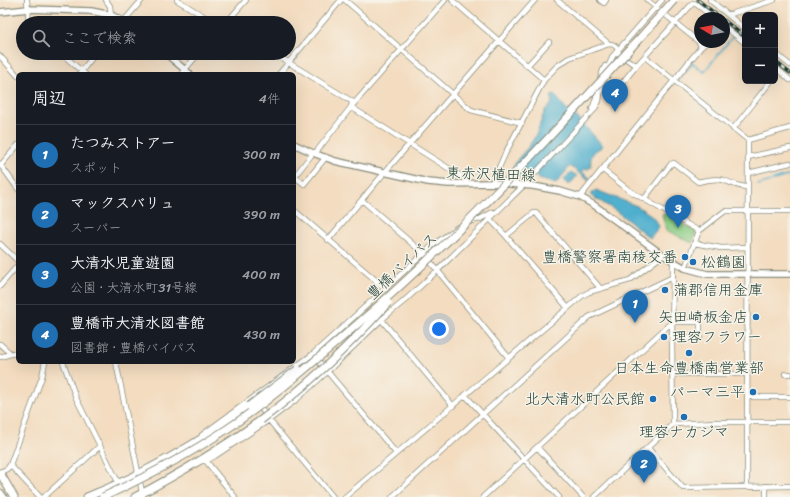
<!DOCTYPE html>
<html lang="ja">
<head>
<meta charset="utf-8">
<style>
  :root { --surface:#171b24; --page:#242831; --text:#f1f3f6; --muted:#9ea1a6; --line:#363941; --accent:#1f6fb2 }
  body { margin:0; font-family:Sriracha,"Klee One",sans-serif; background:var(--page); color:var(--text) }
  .controls { position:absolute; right:12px; top:12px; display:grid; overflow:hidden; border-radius:6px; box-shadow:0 4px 16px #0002 }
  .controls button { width:36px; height:36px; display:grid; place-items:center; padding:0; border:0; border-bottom:1px solid var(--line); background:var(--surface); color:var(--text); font:20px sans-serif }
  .compass { position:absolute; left:694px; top:12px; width:36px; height:36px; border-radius:50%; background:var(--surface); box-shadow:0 4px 16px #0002; rotate:280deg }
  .you { position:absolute; left:439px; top:329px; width:14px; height:14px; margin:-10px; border:3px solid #fff; border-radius:50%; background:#1a73e8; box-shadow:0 0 0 6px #1a73e833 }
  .badge { display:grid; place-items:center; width:26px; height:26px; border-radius:50%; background:var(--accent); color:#fff; font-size:13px; font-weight:700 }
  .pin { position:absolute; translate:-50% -33px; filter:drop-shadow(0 1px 2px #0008) }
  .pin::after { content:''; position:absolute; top:21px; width:14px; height:12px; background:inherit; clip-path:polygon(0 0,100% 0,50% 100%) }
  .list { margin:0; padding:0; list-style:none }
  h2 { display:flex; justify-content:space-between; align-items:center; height:52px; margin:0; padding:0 16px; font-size:17px }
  h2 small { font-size:13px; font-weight:400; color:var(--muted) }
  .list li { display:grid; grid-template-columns:26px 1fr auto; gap:12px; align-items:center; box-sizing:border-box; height:60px; padding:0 16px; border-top:1px solid var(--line) }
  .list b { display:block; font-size:15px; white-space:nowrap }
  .list p { margin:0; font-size:13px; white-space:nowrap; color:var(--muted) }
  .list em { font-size:13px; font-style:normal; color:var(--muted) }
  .icon { flex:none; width:22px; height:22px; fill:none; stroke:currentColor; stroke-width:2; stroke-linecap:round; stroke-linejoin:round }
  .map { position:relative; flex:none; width:790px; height:497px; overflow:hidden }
  .search { position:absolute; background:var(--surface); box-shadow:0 4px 16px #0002; left:16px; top:16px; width:280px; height:44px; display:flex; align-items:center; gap:10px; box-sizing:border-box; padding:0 14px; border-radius:22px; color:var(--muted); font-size:15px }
  .panel { position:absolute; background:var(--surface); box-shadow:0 4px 16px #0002; left:16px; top:72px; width:280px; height:292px; border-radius:6px }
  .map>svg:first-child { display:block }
  .green { fill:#8acc84; stroke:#54845c }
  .water { fill:#4eaecd; stroke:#367680 }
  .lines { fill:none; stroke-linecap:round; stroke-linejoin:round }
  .stream { stroke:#4eaecd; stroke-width:1.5 }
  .minor-casing { stroke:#898c7a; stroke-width:6 }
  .major-casing { stroke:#898c7a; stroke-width:8 }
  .highway-casing { stroke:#898c7a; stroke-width:9 }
  .minor { stroke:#fff; stroke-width:4.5 }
  .major { stroke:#fff; stroke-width:5.5 }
  .highway { stroke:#fff; stroke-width:7 }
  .rail-casing { stroke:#1f3d34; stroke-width:3 }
  .rail { stroke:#f7f3e8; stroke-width:1.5; stroke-dasharray:4.5; stroke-linecap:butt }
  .highway-bridge-casing { stroke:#898c7a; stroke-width:9; stroke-linecap:butt }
  .highway-bridge { stroke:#fff; stroke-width:7 }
  .poi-dot { fill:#1f6fb2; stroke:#f7f3e8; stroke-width:1.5 }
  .labels { text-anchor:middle; stroke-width:3; stroke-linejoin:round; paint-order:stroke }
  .street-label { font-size:15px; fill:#1f3d34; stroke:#f7f3e8 }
  .poi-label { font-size:15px; fill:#1f3d34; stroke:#f7f3e8; text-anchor:end }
</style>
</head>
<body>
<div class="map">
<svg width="790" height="497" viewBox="0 0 790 497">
  <rect width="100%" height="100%" fill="#f7f3e8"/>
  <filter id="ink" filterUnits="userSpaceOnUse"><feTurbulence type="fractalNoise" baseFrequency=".025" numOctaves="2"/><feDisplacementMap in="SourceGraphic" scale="8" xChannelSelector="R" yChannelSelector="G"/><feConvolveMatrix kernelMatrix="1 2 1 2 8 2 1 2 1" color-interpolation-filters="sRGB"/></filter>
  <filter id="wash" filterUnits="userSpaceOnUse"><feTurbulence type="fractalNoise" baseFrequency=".012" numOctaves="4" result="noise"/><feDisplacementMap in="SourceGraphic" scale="16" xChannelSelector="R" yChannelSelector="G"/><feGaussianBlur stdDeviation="0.9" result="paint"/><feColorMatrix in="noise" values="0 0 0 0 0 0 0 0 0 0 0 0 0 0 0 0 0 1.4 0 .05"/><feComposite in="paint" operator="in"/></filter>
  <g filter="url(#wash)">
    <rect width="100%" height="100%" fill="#f3dcbf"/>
    <path class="green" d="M662,214H668L696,232L692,243L666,230Z"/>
    <path class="water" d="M554,94L567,110L579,119L602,145V147C592,152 590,155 591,167L588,169H583V173L590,178L588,180L570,166L556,184L539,179L537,175L529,173L524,178L513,176L511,172L517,160L529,146L536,135L545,110L551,105L552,95Z
      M571,172L577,176L569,185L564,180Z
      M596,190L637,206L651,215L659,226L658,228L650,238L616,211L590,195Z"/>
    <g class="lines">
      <path class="stream" d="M677,82L693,63L704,72L733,36
        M758,185L790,175"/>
    </g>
  </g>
  <g filter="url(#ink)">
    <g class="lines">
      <g class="minor-casing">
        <path id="minor" d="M27,0L29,23
          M106,0L110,6L111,15
          M177,0L215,23
          M345,0L471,110L522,123
          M452,0L544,80
          M557,0L609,44C616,44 618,48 619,54L632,63L637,65
          M600,0L604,3L606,0
          M710,0L745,29
          M728,15L774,0
          M122,23L142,0
          M226,23L246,0
          M724,26L745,43
          M701,47L707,42
          M61,53L85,74
          M273,53L353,102L351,106
          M775,53L790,65
          M0,56L18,76
          M612,57L662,0
          M645,57L748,140L747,486
          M527,66L549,42
          M775,67L790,80
          M79,74L96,53
          M181,74L199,53
          M279,74L341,0
          M612,88L623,82L637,65L693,3L696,4L714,18
          M351,107L464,178L468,184
          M592,109C599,95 597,80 605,66
          M733,129L771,81
          M748,140L790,128
          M748,157L790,148
          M0,164L18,189
          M0,166L18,145
          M603,170L630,191L699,231
          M748,173L790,163
          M294,176L304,184L326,157
          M294,177L313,153L317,151L351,107L445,0
          M492,183L505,154L544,80L557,66L569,58L609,44
          M580,197L701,47L699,42L647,0
          M644,199L671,164L674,163L698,182C706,180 715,178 723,180C732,183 738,187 748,187
          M362,200L424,254L509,358
          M294,210L386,289
          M489,218L506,236L568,308
          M468,222L480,219L493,212
          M506,236L534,213H536L600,288
          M328,240L385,172L535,0
          M694,243L721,248L748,247
          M0,244L18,261
          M685,268L699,231L725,211H790
          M0,286L18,265
          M380,318L453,406
          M0,344L10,353
          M0,357L18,352
          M315,357L396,453
          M63,362L76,398L119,484
          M116,362L143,497
          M672,374H748
          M785,374H790
          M465,395L559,497
          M748,397H790
          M259,405L269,420L333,497
          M673,424L672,339L673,262
          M202,435L313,354L432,246L458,227
          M537,447L583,497
          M648,448L683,488L790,486
          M200,461H206L215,456L269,420L297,399L328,371L381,320L403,302L438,270L524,185L594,110L599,101L602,80L613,56
          M206,461L235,497
          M10,465L40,497
          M0,472L7,469L10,465L42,377L45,362
          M44,497L100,446
          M345,497L582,296L589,292L630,280L663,255
          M392,497L589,317L673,277
          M483,497L672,322H700V338L672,339
          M594,497L673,424L717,422H790
          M766,497V486"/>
      </g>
      <g class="major-casing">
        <path id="major" d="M0,12L28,9L91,11L111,15L127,23
          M165,53L190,74
          M294,144L313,153L335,161L428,182L449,184L492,183L510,184L533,186L560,191L580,197L594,205L663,255L685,268L707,274H790"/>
      </g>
      <g class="highway-casing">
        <path id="highway" d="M0,473L14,497
          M0,493L3,497
          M87,497C146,473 198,444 249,406
          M135,497C179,474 221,449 261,420"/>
      </g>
      <use href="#minor" class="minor"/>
      <use href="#major" class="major"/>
      <use href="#highway" class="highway"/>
      <g class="rail-casing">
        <path id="rail" d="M698,0L721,18
          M724,20L745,37
          M775,61L790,73"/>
      </g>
      <use href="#rail" class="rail"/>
      <g class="highway-bridge-casing">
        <path id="highway-bridge" d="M249,406L298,369
          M261,420C309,385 348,347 388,303
          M103,497C146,477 188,455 227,429C272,399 312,363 353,328C469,228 572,114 674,0"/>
      </g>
      <use href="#highway-bridge" class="highway-bridge"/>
    </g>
  </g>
  <g class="poi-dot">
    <circle cx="685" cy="257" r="4"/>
    <circle cx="693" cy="262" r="4"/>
    <circle cx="665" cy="290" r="4"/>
    <circle cx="756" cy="317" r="4"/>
    <circle cx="664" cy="337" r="4"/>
    <circle cx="689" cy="353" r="4"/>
    <circle cx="753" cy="392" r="4"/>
    <circle cx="653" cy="399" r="4"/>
    <circle cx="684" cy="417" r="4"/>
  </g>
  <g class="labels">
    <g class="street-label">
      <text transform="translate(491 174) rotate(2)" y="5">東赤沢植田線</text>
      <text transform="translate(402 266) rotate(-43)" y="5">豊橋バイパス</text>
    </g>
    <g class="poi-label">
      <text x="677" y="262">豊橋警察署南稜交番</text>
      <text x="701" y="267" text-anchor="start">松鶴園</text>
      <text x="673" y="295" text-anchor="start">蒲郡信用金庫</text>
      <text x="748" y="322">矢田崎板金店</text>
      <text x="672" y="342" text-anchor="start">理容フラワー</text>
      <text x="689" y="373" text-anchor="middle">日本生命豊橋南営業部</text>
      <text x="745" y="397">パーマ三平</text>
      <text x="645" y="404">北大清水町公民館</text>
      <text x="684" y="437" text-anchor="middle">理容ナカジマ</text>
    </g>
  </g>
</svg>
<div class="controls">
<button>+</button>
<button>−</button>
</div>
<svg class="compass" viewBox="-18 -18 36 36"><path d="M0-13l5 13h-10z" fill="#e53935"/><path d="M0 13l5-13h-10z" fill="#9ea1a6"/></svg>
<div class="you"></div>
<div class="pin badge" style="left:635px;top:323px">1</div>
<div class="pin badge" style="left:644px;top:483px">2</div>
<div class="pin badge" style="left:678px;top:228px">3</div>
<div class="pin badge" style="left:615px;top:112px">4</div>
<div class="search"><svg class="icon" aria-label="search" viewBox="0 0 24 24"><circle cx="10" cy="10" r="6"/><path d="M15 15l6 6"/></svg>ここで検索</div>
<section class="panel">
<h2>周辺<small>4件</small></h2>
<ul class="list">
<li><span class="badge">1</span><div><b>たつみストアー</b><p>スポット</p></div><em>300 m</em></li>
<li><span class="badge">2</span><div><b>マックスバリュ</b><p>スーパー</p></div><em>390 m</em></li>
<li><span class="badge">3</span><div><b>大清水児童遊園</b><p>公園 · 大清水町31号線</p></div><em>400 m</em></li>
<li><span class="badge">4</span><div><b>豊橋市大清水図書館</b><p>図書館 · 豊橋バイパス</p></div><em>430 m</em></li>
</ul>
</section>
</div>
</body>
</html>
